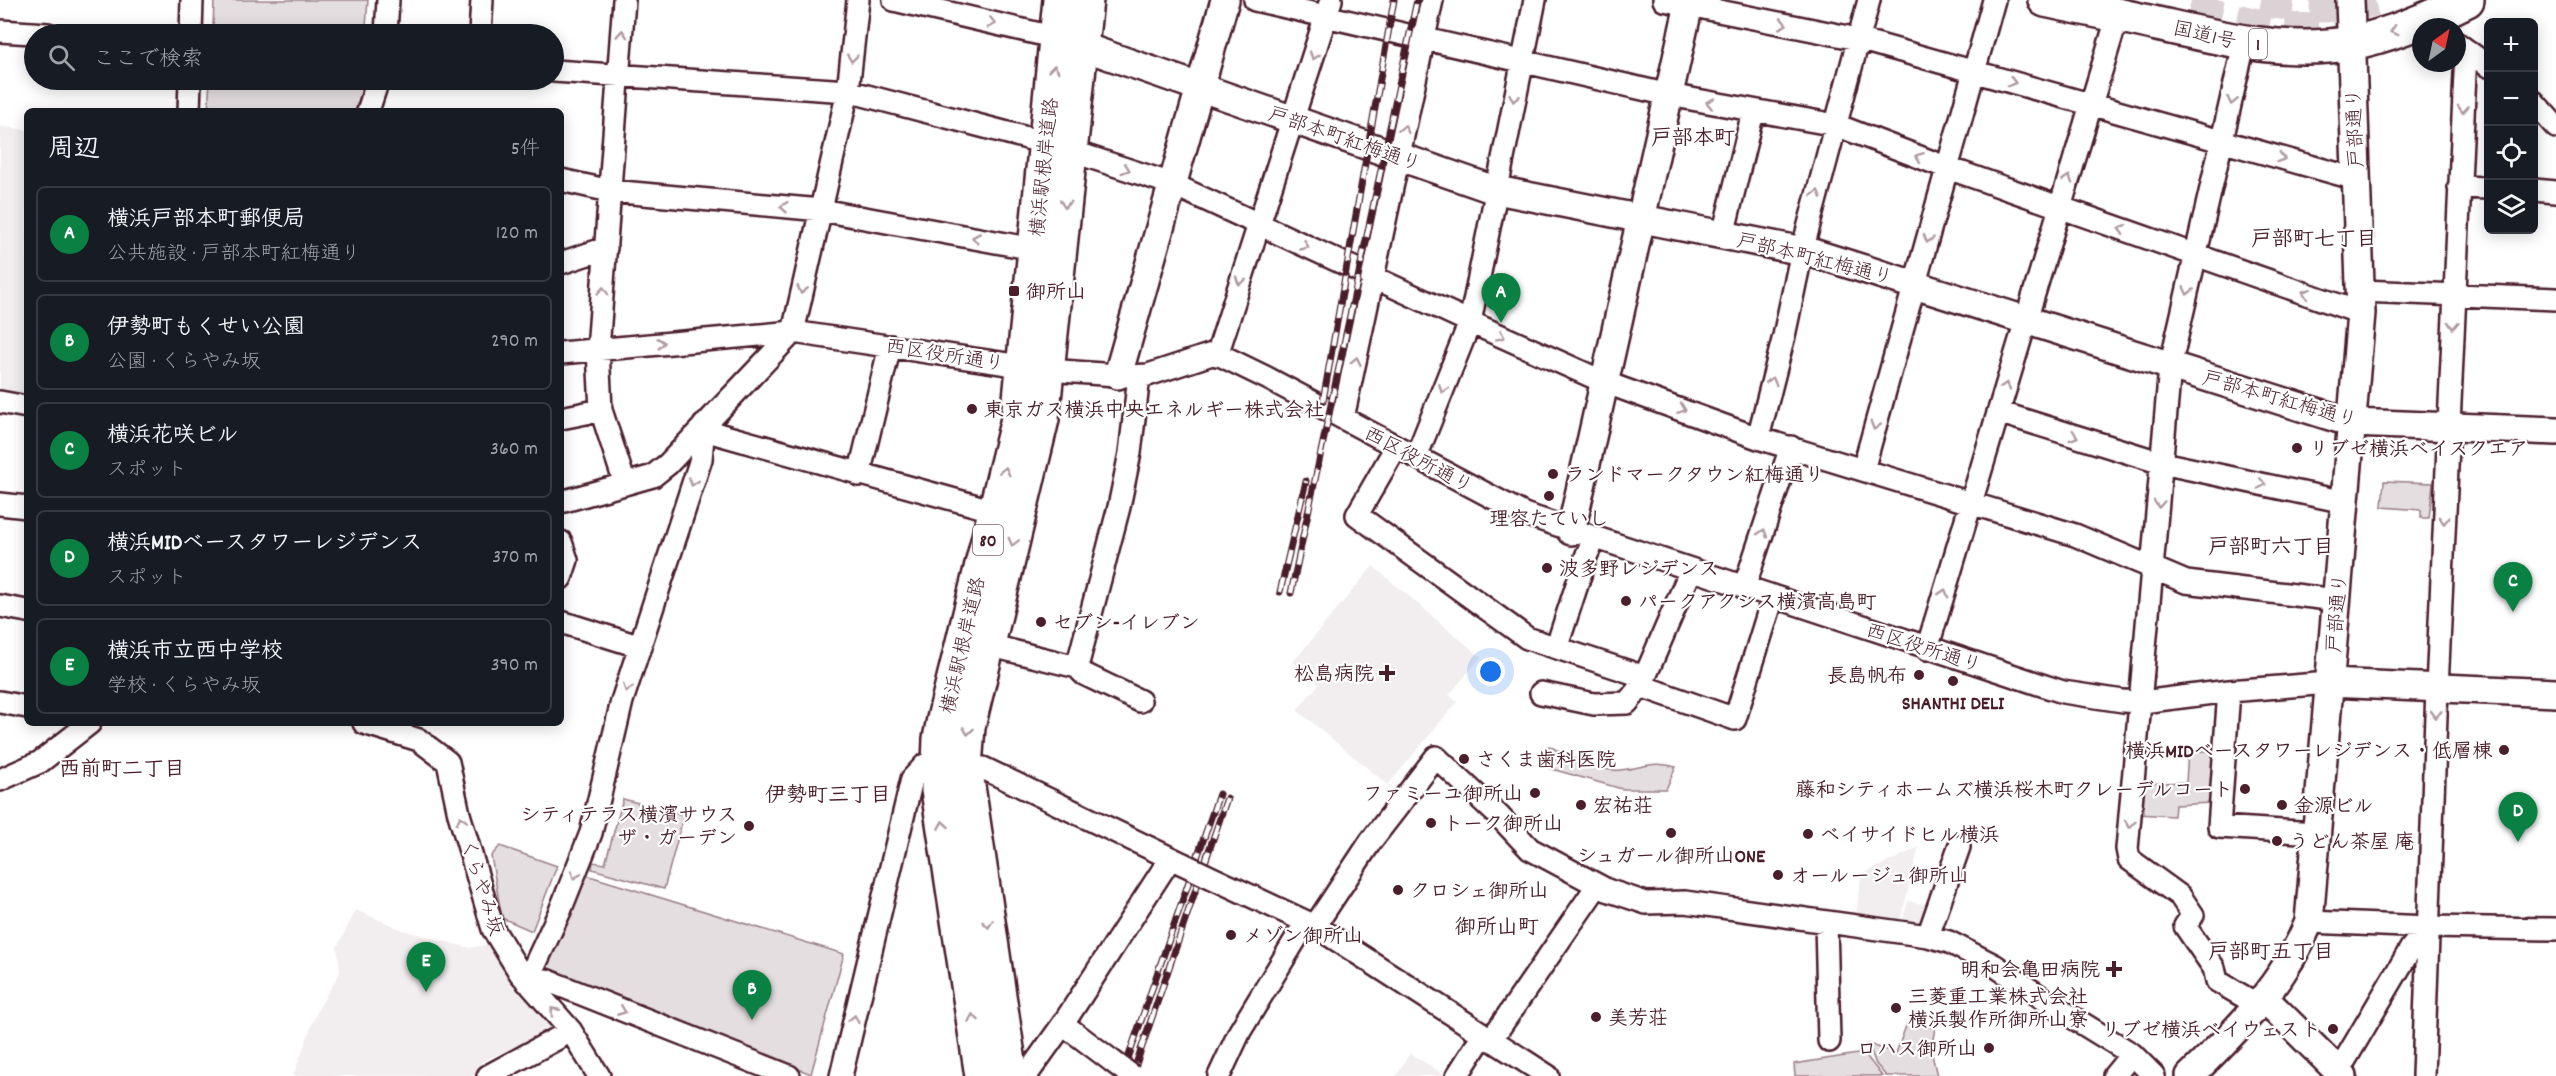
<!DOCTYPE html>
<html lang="ja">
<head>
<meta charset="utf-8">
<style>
  :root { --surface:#171b24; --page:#242831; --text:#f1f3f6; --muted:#9ea1a6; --line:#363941; --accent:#0b8043 }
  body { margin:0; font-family:Dekko,"Klee One",sans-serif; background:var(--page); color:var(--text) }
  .controls { position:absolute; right:18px; top:18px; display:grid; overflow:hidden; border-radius:9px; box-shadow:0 3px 15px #0003 }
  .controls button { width:54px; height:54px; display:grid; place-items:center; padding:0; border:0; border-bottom:2px solid var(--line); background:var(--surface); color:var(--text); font:30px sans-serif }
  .compass { position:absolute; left:2412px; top:18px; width:54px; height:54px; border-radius:50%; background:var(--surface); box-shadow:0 3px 15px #0003; rotate:33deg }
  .you { position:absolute; left:1491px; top:672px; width:21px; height:21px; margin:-15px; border:4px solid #fff; border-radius:50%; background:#1a73e8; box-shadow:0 0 0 9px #1a73e833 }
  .badge { display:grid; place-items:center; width:39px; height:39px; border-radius:50%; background:var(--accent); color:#fff; font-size:20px; font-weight:700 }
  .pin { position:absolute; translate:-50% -50px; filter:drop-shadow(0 2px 3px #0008) }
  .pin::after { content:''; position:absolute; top:32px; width:21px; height:18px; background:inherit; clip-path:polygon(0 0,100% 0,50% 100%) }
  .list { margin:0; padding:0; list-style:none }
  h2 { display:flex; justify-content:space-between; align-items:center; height:78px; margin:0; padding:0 24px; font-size:26px }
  h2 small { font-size:20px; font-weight:400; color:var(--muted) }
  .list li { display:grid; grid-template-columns:39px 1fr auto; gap:18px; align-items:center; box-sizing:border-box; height:96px; margin:0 12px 12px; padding:0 12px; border:2px solid var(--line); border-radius:9px }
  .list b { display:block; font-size:22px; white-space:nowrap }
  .list p { margin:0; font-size:20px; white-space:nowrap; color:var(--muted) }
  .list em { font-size:20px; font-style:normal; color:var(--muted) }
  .icon { flex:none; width:33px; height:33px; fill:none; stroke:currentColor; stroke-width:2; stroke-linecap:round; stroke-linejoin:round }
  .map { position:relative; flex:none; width:2556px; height:1076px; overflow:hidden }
  .search { position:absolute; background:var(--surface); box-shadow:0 3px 15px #0003; left:24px; top:24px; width:540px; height:66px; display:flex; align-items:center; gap:15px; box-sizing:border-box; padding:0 21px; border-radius:33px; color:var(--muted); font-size:22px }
  .panel { position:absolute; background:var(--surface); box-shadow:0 3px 15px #0003; left:24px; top:108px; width:540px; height:618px; border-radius:9px }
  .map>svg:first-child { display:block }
  .built { fill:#f2eeef }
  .green { fill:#e5dee0; stroke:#987e86; stroke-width:1.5 }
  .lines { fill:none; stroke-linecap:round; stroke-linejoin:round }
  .trunk-tunnel { stroke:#dbd2d5; stroke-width:33; stroke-dasharray:33 16; stroke-linecap:butt }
  .minor-casing { stroke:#4a1f2b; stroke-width:26 }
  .tertiary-casing { stroke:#4a1f2b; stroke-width:32 }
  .primary-casing { stroke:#4a1f2b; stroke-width:38 }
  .trunk-casing { stroke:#4a1f2b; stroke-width:38 }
  .minor { stroke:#fff; stroke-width:21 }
  .tertiary { stroke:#fff; stroke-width:27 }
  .primary { stroke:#fff; stroke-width:33 }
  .trunk { stroke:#fff; stroke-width:33 }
  .rail-casing { stroke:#4a1f2b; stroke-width:7 }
  .rail { stroke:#fff; stroke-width:4.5; stroke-dasharray:14; stroke-linecap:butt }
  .minor-bridge-casing { stroke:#4a1f2b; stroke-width:26; stroke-linecap:butt }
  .minor-bridge { stroke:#fff; stroke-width:21 }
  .oneway { stroke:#ae9aa0 }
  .poi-dot { fill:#4a1f2b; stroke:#fff; stroke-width:2 }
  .labels { text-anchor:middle; stroke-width:4.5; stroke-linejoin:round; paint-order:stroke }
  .shield { fill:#fff; stroke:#80626b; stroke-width:1.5 }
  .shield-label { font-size:18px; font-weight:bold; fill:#4a1f2b }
  .street-label { font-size:20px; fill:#4a1f2b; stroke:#fff }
  .poi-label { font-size:20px; font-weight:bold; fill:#4a1f2b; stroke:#fff; text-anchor:start }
  .neighbourhood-label { font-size:21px; font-weight:bold; fill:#4a1f2b; stroke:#fff }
</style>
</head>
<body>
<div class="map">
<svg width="2556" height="1076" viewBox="0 0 2556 1076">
  <rect width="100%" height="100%" fill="#fff"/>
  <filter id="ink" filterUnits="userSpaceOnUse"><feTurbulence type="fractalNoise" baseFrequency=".0167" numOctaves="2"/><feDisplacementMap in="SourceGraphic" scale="12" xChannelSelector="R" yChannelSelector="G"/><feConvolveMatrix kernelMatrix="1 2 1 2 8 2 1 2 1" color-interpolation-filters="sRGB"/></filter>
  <g filter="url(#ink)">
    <path class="built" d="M0,126L27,130V394L0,390Z
      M1373,566L1481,657L1449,695L1457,702L1388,785L1297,710L1319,684L1293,662Z
      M1919,847L1899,926L1855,921L1861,875Z
      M1908,901L1932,906L1924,929L1901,926Z
      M356,910L403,930L470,948L489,944L505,972L555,1028L481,1062L479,1076H293L317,1011L340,972L337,947Z
      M1410,1053L1446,1076H1396Z"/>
    <path class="green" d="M214,0H368L366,26L354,34H293L213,29Z
      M210,80H369L357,111H208Z
      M2384,481L2433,483L2429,518H2421V510L2382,507Z
      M1549,746C1571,757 1595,772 1620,770C1644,768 1652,760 1676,767L1666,789H1622L1541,766L1545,751Z
      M2188,751H2215L2210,803L2175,805L2174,816L2135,814L2138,784L2186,782Z
      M623,799L684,815L664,889L592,869L593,862L605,864Z
      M500,846L557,866L532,931L502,918L491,856Z
      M583,874L844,954L811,1074L545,967Z
      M1907,1023L1935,1028L1931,1050L1937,1076H1886L1876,1064L1868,1044L1896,1053Z
      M1864,1053L1882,1076H1795L1794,1064Z"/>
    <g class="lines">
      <path class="trunk-tunnel" d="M2261,0C2301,7 2335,9 2375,0
        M2189,10L2277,29L2331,30L2361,27"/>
      <g class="minor-casing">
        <path id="minor" d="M624,0L598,350L601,410L625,484
          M894,0L1057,38
          M1255,0L1669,95L1836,125L1948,168L2361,313
          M1664,0L1858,39L2356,179
          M0,31L48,34
          M191,34L192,0
          M386,34L388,0
          M480,34L482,0
          M2244,44L2170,367L2127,849L2129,859L2180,896L2193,915L2185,926L2214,968L2217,981L2258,1005
          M2458,44L2488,66
          M554,71L848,91L1046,143
          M2534,102L2556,127
          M189,111L190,80
          M368,111L378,80
          M1071,151L1172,184L1470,322L1604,382L1758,438L2075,535L2186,582L2337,600
          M561,180L610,191L821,210L1034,249
          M2459,187L2488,188
          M2534,190L2556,192
          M1723,235L1753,112
          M561,263L606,248
          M2361,291L2556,299
          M561,353L793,332L848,91L858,0
          M1217,355L1331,0
          M1139,376L1130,453L1119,507L1077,667L1084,674L1140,701
          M0,402L27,407
          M1998,412L2162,463L2345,502
          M561,418L601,410
          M1343,418L1432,0
          M1758,438L1784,336L1802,251L1869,0
          M1396,447L1357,515L1527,638L1645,677
          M1416,457L1470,322L1535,0
          M1863,470L1994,0
          M859,475L890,346
          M561,502L653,476L668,464L793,332L1048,370L1129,376L1148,375L1212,354L1222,356L1267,378L1524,514L2063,692L2123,701L2142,702L2229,691L2329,683
          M0,504L27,507
          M561,542L567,560L561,578
          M1744,588L1791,447
          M0,606L27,611
          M561,622L641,647
          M988,645L1077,667
          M1557,646L1587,554L1595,538
          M1927,649L2118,15
          M1641,686L1735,719L1773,597
          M2229,691L2219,827L2317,833
          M1541,693L1594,704L1627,703L1641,686L1691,570
          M0,702L27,707
          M364,723L419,740L448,762L459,814L493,929L520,973L571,1031L599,1076
          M0,780L40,762L90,723
          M1206,875L1315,926L1548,1076
          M2309,922L2429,927L2556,929
          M1826,923L1829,1041
          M1315,926L1371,841L1436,757L1499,816L1530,849L1607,890L1646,903L1685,902L1928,936L1949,942L1994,965L2054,1006L2132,1054L2154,1076
          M1928,936L1959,847
          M1063,1024L1112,1061
          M1491,1040L1597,886
          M2338,1072L2411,948L2429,927
          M488,1076L571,1031
          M789,1076L546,980L527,982L560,911L591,833L622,701L701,459L704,425L718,434L995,511
          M841,1076L912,779L925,765L983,768L1183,864
          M1026,1076L1063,1024L1170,859
          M1219,1076L1240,1031L1306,922
          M1457,1076L1483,1035
          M2114,1076L2132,1054
          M2423,1076L2437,688L2466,51"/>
      </g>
      <g class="tertiary-casing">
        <path id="tertiary" d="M1081,46L1492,189L1813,253L2352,423L2556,431
          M1118,375L1225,0
          M1571,531L1690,0
          M2329,683L2556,693
          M2264,998L2343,1076
          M2190,1076C2237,1030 2284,984 2309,922L2361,313L2350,0"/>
      </g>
      <g class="primary-casing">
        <path id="primary" d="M982,1076L938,790L940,739L944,719L1018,419L1060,0
          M1011,1076L965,766L968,727L1042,419L1086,0"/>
      </g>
      <g class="trunk-casing">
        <path id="trunk" d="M2045,0C2082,8 2120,15 2157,24C2220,38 2286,55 2351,43C2392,35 2431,18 2467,0"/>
      </g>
      <use href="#minor" class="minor"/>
      <use href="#tertiary" class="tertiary"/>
      <use href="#primary" class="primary"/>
      <use href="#trunk" class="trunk"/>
      <g class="rail-casing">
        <path id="rail" d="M1323,401L1394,0
          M1280,592L1306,481
          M1291,593L1417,0
          M1122,1076L1219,794
          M1132,1076L1227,798"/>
      </g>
      <use href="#rail" class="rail"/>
      <g class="minor-bridge-casing">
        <path id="minor-bridge" d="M1183,864L1206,875
          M1112,1061L1132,1076"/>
      </g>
      <use href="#minor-bridge" class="minor-bridge"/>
    </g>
    <defs><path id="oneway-chevron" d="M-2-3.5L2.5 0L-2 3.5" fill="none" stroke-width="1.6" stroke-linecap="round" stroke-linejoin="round" transform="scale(1.5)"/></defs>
    <g class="oneway">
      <use href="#oneway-chevron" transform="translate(992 23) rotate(13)"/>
      <use href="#oneway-chevron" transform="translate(1783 24) rotate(11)"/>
      <use href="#oneway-chevron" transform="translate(2394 31) rotate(162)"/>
      <use href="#oneway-chevron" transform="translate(622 34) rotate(-86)"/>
      <use href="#oneway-chevron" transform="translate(1314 56) rotate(108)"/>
      <use href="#oneway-chevron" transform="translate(852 58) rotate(96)"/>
      <use href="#oneway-chevron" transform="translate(1054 69) rotate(-84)"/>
      <use href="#oneway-chevron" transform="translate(2012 82) rotate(15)"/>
      <use href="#oneway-chevron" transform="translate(1514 98) rotate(101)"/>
      <use href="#oneway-chevron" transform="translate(2232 101) rotate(103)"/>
      <use href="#oneway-chevron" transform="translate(1710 103) rotate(-168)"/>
      <use href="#oneway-chevron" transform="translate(2463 109) rotate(93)"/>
      <use href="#oneway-chevron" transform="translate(1404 129) rotate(-78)"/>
      <use href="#oneway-chevron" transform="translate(1919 157) rotate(-159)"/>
      <use href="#oneway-chevron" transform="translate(2281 158) rotate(16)"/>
      <use href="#oneway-chevron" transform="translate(1126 169) rotate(18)"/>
      <use href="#oneway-chevron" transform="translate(2068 179) rotate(-73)"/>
      <use href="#oneway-chevron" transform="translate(1817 194) rotate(-75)"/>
      <use href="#oneway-chevron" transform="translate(1065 204) rotate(96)"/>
      <use href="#oneway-chevron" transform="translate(784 207) rotate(-175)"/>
      <use href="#oneway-chevron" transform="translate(2122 229) rotate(-161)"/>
      <use href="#oneway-chevron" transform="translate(976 238) rotate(-170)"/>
      <use href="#oneway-chevron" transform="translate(1928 239) rotate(106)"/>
      <use href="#oneway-chevron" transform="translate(1305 246) rotate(25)"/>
      <use href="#oneway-chevron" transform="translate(1240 281) rotate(108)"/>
      <use href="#oneway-chevron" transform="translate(802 290) rotate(103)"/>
      <use href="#oneway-chevron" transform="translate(603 291) rotate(-86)"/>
      <use href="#oneway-chevron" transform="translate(2188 291) rotate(103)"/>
      <use href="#oneway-chevron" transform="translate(2306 293) rotate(-160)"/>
      <use href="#oneway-chevron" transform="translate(2453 325) rotate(93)"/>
      <use href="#oneway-chevron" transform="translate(1501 336) rotate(24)"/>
      <use href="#oneway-chevron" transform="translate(661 343) rotate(-6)"/>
      <use href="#oneway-chevron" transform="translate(1356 361) rotate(-78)"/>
      <use href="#oneway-chevron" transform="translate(1772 381) rotate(-75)"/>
      <use href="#oneway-chevron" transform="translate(2006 386) rotate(-72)"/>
      <use href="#oneway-chevron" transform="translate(1443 389) rotate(112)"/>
      <use href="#oneway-chevron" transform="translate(1682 409) rotate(21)"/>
      <use href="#oneway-chevron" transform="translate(1875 426) rotate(106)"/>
      <use href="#oneway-chevron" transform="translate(2074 436) rotate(17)"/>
      <use href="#oneway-chevron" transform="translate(1005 471) rotate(-76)"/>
      <use href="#oneway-chevron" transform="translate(693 482) rotate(108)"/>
      <use href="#oneway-chevron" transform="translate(2262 484) rotate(12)"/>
      <use href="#oneway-chevron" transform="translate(2159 504) rotate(94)"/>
      <use href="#oneway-chevron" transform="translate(2444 520) rotate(92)"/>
      <use href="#oneway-chevron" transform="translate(1763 533) rotate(-72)"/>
      <use href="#oneway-chevron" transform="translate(1013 542) rotate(104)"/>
      <use href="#oneway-chevron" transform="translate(1944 593) rotate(-73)"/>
      <use href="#oneway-chevron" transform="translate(627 688) rotate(109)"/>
      <use href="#oneway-chevron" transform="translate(2436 714) rotate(92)"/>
      <use href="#oneway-chevron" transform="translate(968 731) rotate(99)"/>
      <use href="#oneway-chevron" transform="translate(461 820) rotate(-104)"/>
      <use href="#oneway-chevron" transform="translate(2130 824) rotate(96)"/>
      <use href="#oneway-chevron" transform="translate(943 825) rotate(-99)"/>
      <use href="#oneway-chevron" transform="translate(575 875) rotate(112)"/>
      <use href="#oneway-chevron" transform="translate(988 924) rotate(82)"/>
      <use href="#oneway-chevron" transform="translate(554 1011) rotate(-130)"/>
      <use href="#oneway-chevron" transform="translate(622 1011) rotate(22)"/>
      <use href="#oneway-chevron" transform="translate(973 1018) rotate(-99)"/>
      <use href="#oneway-chevron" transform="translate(854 1019) rotate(-77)"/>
    </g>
  </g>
  <g class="poi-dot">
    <rect x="1008" y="285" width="12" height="12" rx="3"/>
    <circle cx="972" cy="409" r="6"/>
    <circle cx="2297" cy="448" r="6"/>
    <circle cx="1553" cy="474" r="6"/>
    <circle cx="1549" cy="496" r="6"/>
    <circle cx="1547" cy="568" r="6"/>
    <circle cx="1626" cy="601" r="6"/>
    <circle cx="1041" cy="622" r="6"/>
    <path d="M1384 664h6v6h6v6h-6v6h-6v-6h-6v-6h6z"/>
    <circle cx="1919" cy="675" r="6"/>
    <circle cx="1953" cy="681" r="6"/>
    <circle cx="2504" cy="750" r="6"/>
    <circle cx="1464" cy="759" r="6"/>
    <circle cx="2245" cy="789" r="6"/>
    <circle cx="1535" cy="793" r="6"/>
    <circle cx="1581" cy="805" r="6"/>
    <circle cx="2282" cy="805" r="6"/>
    <circle cx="1431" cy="823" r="6"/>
    <circle cx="749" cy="826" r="6"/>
    <circle cx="1671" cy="833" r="6"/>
    <circle cx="1808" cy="834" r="6"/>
    <circle cx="2277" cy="841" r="6"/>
    <circle cx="1778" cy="875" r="6"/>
    <circle cx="1398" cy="890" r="6"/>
    <circle cx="1231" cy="935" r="6"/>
    <path d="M2111 960h6v6h6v6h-6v6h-6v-6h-6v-6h6z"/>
    <circle cx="1896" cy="1008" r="6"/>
    <circle cx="1596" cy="1017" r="6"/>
    <circle cx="2333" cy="1029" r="6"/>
    <circle cx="1989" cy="1048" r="6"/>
  </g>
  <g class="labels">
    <g class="shield">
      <rect x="2249" y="29" width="18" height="30" rx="4.5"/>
      <rect x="973" y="525" width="30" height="30" rx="4.5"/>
    </g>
    <g class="shield-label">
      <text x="2258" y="50">1</text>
      <text x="988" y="546">80</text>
    </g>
    <g class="street-label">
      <text transform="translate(2205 34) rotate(13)" y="7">国道1号</text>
      <text transform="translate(2354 128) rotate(-92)" y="7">戸部通り</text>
      <text transform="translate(1345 138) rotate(19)" y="7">戸部本町紅梅通り</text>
      <text transform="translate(1043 167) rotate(-84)" y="7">横浜駅根岸道路</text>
      <text transform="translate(1815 258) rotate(14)" y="7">戸部本町紅梅通り</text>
      <text transform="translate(945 354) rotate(9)" y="7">西区役所通り</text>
      <text transform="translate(2280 398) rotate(16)" y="7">戸部本町紅梅通り</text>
      <text transform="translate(1419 459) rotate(28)" y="7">西区役所通り</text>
      <text transform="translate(2336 613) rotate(-85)" y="7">戸部通り</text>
      <text transform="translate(962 645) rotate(-77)" y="7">横浜駅根岸道路</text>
      <text transform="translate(1924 647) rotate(18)" y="7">西区役所通り</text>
      <text transform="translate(483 887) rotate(72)" y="7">くらやみ坂</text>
    </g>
    <g class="poi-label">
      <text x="1026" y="298">御所山</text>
      <text x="984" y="416">東京ガス横浜中央エネルギー株式会社</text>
      <text x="2309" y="455">リブゼ横浜ベイスクエア</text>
      <text x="1565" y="481">ランドマークタウン紅梅通り</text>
      <text x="1549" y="525" text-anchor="middle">理容たていし</text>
      <text x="1559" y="575">波多野レジデンス</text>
      <text x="1638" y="608">パークアクシス横濱高島町</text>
      <text x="1053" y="629">セブン-イレブン</text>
      <text x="1374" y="680" text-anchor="end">松島病院</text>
      <text x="1907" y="682" text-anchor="end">長島帆布</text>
      <text x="1953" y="709" text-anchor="middle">SHANTHI DELI</text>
      <text x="2492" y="757" text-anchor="end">横浜MIDベースタワーレジデンス・低層棟</text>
      <text x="1476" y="766">さくま歯科医院</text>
      <text x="2233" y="796" text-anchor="end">藤和シティホームズ横浜桜木町クレーデルコート</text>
      <text x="1523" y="800" text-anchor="end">ファミーユ御所山</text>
      <text x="1593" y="812">宏祐荘</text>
      <text x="2294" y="812">金源ビル</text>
      <text x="737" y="821" text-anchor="end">シティテラス横濱サウス<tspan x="737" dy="23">ザ・ガーデン</tspan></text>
      <text x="1443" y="830">トーク御所山</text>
      <text x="1820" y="841">ベイサイドヒル横浜</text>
      <text x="2289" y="848">うどん茶屋 庵</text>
      <text x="1671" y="862" text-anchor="middle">シュガール御所山ONE</text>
      <text x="1790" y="882">オールージュ御所山</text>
      <text x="1410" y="897">クロシェ御所山</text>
      <text x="1243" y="942">メゾン御所山</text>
      <text x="2100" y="976" text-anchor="end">明和会亀田病院</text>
      <text x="1908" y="1003">三菱重工業株式会社<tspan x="1908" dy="23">横浜製作所御所山寮</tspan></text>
      <text x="1608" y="1024">美芳荘</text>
      <text x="2321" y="1036" text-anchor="end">リブゼ横浜ベイウェスト</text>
      <text x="1977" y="1055" text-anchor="end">ロハス御所山</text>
    </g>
    <g class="neighbourhood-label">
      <text x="1693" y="144">戸部本町</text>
      <text x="2314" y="245">戸部町七丁目</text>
      <text x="2271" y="553">戸部町六丁目</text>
      <text x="122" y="775">西前町二丁目</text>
      <text x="828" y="801">伊勢町三丁目</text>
      <text x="1497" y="933">御所山町</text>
      <text x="2271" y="958">戸部町五丁目</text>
    </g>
  </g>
</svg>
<div class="controls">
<button>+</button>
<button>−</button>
<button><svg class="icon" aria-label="locate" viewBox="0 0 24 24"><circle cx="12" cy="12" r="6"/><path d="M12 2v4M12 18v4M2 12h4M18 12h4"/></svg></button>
<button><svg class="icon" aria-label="layers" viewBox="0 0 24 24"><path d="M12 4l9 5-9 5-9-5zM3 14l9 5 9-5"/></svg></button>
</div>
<svg class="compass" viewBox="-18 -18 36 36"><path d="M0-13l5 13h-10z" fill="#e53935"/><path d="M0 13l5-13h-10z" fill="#9ea1a6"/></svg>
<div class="you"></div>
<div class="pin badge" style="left:1501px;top:323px">A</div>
<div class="pin badge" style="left:752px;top:1020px">B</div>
<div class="pin badge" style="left:2513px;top:612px">C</div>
<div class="pin badge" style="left:2518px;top:842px">D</div>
<div class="pin badge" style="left:426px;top:992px">E</div>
<div class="search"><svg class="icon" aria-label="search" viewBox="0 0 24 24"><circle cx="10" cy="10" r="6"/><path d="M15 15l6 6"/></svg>ここで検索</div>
<section class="panel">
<h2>周辺<small>5件</small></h2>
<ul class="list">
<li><span class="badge">A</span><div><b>横浜戸部本町郵便局</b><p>公共施設 · 戸部本町紅梅通り</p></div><em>120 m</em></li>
<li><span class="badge">B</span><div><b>伊勢町もくせい公園</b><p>公園 · くらやみ坂</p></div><em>290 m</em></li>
<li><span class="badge">C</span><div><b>横浜花咲ビル</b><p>スポット</p></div><em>360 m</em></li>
<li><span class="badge">D</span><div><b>横浜MIDベースタワーレジデンス</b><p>スポット</p></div><em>370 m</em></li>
<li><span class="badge">E</span><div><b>横浜市立西中学校</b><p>学校 · くらやみ坂</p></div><em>390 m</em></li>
</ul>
</section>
</div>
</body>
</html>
